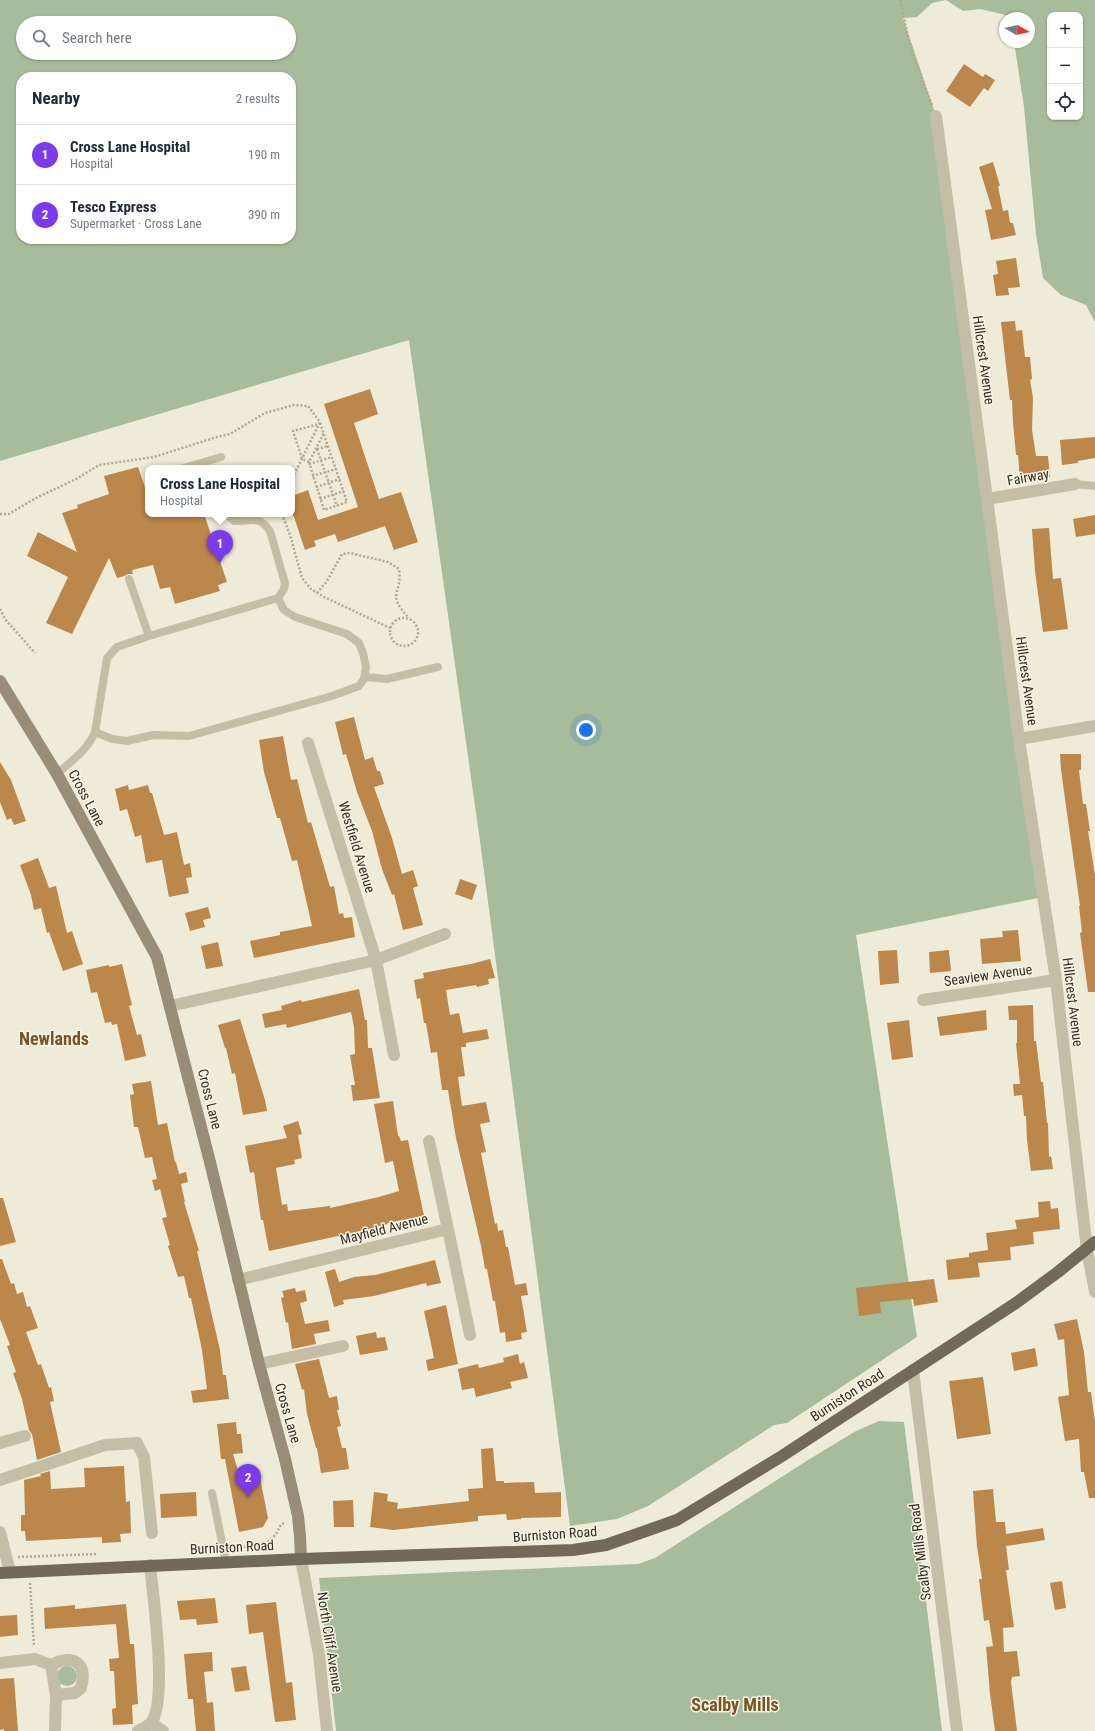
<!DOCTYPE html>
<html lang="en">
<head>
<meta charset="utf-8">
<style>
  :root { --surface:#fff; --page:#f2f2f3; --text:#1f2937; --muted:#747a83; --line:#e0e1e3; --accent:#7c3aed }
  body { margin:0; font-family:"Roboto Condensed",sans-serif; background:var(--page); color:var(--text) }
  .controls { position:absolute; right:12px; top:12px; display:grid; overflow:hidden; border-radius:8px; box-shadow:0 1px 3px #0004 }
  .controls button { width:36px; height:36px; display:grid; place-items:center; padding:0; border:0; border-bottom:1px solid var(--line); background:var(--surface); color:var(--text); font:20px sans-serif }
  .compass { position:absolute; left:999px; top:12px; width:36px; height:36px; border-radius:50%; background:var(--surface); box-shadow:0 1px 3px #0004; rotate:99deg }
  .you { position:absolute; left:586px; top:730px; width:14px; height:14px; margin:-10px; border:3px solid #fff; border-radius:50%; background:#1a73e8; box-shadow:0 0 0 6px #1a73e833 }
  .badge { display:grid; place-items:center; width:26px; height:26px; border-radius:50%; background:var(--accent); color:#fff; font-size:13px; font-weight:700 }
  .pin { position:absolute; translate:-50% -33px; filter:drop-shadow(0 1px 2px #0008) }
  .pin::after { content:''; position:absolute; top:21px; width:14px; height:12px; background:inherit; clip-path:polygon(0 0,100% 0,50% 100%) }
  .popup { position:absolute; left:145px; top:465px; width:150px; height:52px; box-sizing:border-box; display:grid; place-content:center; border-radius:8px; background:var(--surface); filter:drop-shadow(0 1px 3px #0005); font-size:13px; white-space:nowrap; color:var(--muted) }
  .popup b { font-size:15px; color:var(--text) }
  .popup::after { content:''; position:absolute; left:50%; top:100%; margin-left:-8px; border:8px solid transparent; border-top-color:var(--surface) }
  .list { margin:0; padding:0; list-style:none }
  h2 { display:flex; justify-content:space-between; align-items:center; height:52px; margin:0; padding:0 16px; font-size:17px }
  h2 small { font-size:13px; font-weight:400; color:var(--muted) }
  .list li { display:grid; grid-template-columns:26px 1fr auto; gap:12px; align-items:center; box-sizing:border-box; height:60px; padding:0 16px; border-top:1px solid var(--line) }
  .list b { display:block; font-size:15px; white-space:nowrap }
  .list p { margin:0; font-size:13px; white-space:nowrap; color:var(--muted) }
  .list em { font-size:13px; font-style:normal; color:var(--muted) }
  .icon { flex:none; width:22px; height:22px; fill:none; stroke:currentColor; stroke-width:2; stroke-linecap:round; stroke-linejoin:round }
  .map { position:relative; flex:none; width:1095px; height:1731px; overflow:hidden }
  .search { position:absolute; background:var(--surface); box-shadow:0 1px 3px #0004; left:16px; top:16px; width:280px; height:44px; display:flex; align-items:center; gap:10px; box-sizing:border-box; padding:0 14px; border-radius:22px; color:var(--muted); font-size:15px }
  .panel { position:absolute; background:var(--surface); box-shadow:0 1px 3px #0004; left:16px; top:72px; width:280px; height:172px; border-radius:16px }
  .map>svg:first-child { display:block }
  .green { fill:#a7bc9a; fill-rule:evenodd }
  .building { fill:#bc874a }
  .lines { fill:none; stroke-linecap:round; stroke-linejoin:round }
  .path { stroke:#b1a890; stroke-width:2.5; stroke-dasharray:2 2; stroke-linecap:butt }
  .lane { stroke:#c5bea6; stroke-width:8 }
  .street { stroke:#c5bea6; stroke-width:12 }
  .secondary { stroke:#998d78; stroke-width:12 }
  .primary { stroke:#736958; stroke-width:12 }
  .labels { text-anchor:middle; stroke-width:3; stroke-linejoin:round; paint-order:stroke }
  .street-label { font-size:14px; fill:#322e26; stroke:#f7f4e4 }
  .district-label { font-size:18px; font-weight:bold; fill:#7a5326; stroke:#f7f4e4 }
</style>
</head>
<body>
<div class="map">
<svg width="1095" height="1731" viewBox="0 0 1095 1731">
  <rect width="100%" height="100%" fill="#efebd9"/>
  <path class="green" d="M0,0H946L932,3L917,17L903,18L936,116L1043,897L856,935L917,1337L787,1423L774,1425L648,1506L617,1519L570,1526L480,841L409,340L0,461ZM23,23H289V53H23ZM21,77H291V239H21Z
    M946,0H1095V322L1086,305L1061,295L1043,278L1036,234L1024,107L1014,42H1029V18H1010V16L980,9L963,11ZM1050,15H1080V117H1050Z
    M879,1421L904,1422L942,1731H336L319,1578L638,1564L655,1558L808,1460L856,1431Z
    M57 1676a10 10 0 1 1 20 0a10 10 0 1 1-20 0Z"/>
  <path class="building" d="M964,64L983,77L985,74L995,80L988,91L984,88L970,107L946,91Z
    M993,162L1000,186H998L1003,211L1008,210L1010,223H1013L1016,235L991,240L985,210L992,209L979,167Z
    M1016,258L1020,287L1008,288L1009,295L996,296L993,275L998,274L996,261Z
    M1015,321L1016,331L1022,330L1025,357H1030L1032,379L1030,380L1033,398L1032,430L1036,456H1048L1050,477L1020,480L1018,455H1016L1013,422L1012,400H1010L1001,322Z
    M370,389L378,414L354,423L379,499L401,492L418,542L394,550L385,526L338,542L335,534L314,541L316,546L305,550L292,511V496L308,490L318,520L358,507L324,404Z
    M1095,437V458L1078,461V463L1062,465L1060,440Z
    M138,467L148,496V514H204L227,582L218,585L220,591L175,604L170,587L160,589L153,565L132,570L133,574H128L124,576L117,578L109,558L72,634L46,623L68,577L27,556L38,532L77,552L62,513L78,508L77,505L109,494L104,476Z
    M1095,515V534L1076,537L1073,519Z
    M1049,528L1053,579L1061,578L1068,629L1043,632L1035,571L1032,529Z
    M354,717L365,760L373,757L377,771H380L384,784L374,787L392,838L402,874L413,870L418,886L413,888L423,925L403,930L394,894L392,895L382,869L372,831L357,792L346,754L343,755L335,722Z
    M283,736L291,780L297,779L308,823L311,822L330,887L334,886L339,914L343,913L344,918L352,917L355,937L254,958L250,941L280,935V932L312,926L297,860L292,861L280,818H277L264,772L259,740Z
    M1060,754H1081V770H1079L1083,804H1086L1090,831H1088L1095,875V992H1088L1080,933L1082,932L1079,906H1080L1061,770Z
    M0,762L11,780L26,821L14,825L11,818L7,820L0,802Z
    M128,785L129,790L148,785L150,793H152L164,835L177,832L184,865L190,863L192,877L186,878L189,893L169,897L162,860L146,863L141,835L135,837L127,809L120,811L115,789Z
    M38,858L49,888L56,886L67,933L72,931L83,964L63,971L49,932L47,933L41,908L34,910L31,895L20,865Z
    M460,879L477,885L472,900L455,894Z
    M208,907L211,918L203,920L205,927L190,931L185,913Z
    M1018,930L1021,961L982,964L980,939L1003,937L1002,931Z
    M218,942L223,966L206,969L201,946Z
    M897,950L899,983L880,985L878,951Z
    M949,950L951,971L930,973L929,952Z
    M490,959L495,978L488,979L489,984L477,987L476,985L446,990L450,1015L459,1013L463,1033L487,1029L489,1039L466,1043V1047H461L465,1076L458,1077L462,1106L486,1102L490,1122L480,1124L486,1152L481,1153L495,1224L497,1223L498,1231L503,1230L506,1247H508L515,1285L526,1283L528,1295L521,1296L527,1332L521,1333L522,1339L506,1342L505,1332L500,1333L495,1301H493L487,1269H485L481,1246L456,1138L448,1090H442L437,1052L431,1053L426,1023H424L420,998L417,999L414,980L424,978L423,973L471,964Z
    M122,964L132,1005L129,1006L137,1035L141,1034L146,1056L125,1061L117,1024L112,1025L111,1022L105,1023L97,992L91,993L86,970L109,965V967Z
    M359,989L365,1020H367L368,1048H372L380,1098L353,1101L351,1085H355L350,1055L355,1054L354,1027L351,1012L287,1028L286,1024L265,1028L262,1014L282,1010L281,1006L301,1000L302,1002Z
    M1033,1005L1034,1041H1036L1041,1082H1043L1047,1123H1048L1049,1157L1051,1156L1053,1169L1031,1171L1027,1140L1026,1116H1024L1022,1095L1014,1096L1013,1084H1020L1016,1043H1017V1020H1009L1008,1006Z
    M986,1010L987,1030L940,1036L937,1017Z
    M240,1019L265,1100L267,1111L243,1115L235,1073L232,1074L226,1048H225L218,1025Z
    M909,1020L913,1057L892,1060L887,1023Z
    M151,1081L158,1125L167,1123L175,1162H176L179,1174L186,1172L188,1182L181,1184L185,1202H184L199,1251H197L220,1350L223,1375H226L229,1399L193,1403L191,1391L207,1389L202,1350L191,1298H189L184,1276L178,1277L168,1246L170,1245L162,1218L167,1217L160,1189L155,1191L152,1180L157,1179L152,1157L145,1158L138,1127H134L130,1095L134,1094L132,1084Z
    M393,1101L398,1136H399L401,1141L408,1140L424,1216L387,1223L388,1224L361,1231L269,1251L263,1220H261L254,1172L250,1173L245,1146L287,1138L283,1126L298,1121L302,1134L298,1135L302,1158L294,1160L295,1164L276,1168L282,1205L287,1204L288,1211L330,1206V1208L379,1197L399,1191L393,1161L385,1163L374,1104Z
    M0,1198H3L16,1242L0,1246Z
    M1050,1201L1051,1209L1058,1208L1060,1229L1033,1232L1034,1244L1010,1247L1011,1260L978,1263L980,1277L948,1280L946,1260L969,1257V1253L988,1250L986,1233L1017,1229L1015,1220L1039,1217L1038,1202Z
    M0,1259H2L11,1284L14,1283L17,1294L23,1292L27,1307L30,1306L38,1328L26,1332L38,1365L41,1364L49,1388L51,1387L54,1401L50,1402L61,1452L37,1460L32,1434L29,1430L22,1399L13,1373L16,1372L7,1346L10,1345L0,1319Z
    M435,1260L441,1283L427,1286L426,1283L374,1296L343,1300L344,1304L334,1307L325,1272L335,1269L339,1282L354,1277L375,1275Z
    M934,1279L938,1302L914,1306L913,1299L880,1302L881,1313L859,1316L856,1288Z
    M295,1288L296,1292L305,1290L307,1301L300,1303L305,1324L328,1320L330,1331L314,1334L316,1344L292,1349L288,1322L286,1323L281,1298L284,1297L282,1291Z
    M446,1305L458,1364L428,1371L426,1360L434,1358L424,1311Z
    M1077,1319L1084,1352L1088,1392H1091L1095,1422V1498H1089L1084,1472H1081L1079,1439L1065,1441L1058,1397L1069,1395L1064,1339L1058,1340L1054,1324Z
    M376,1332L377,1338L385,1337L388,1350L360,1355L356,1336Z
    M1035,1348L1038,1366L1014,1371L1011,1353Z
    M518,1354L520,1364L524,1362L528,1378L510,1382L512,1388L476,1397L474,1388L462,1390L458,1369L478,1364L479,1368L504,1362L503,1358Z
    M319,1359L329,1398L337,1396L339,1410H337L341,1426L337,1427L342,1448H346L349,1469L321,1473L317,1448H316L307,1414L304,1389L302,1390L295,1364Z
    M983,1377L991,1434L957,1439L949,1381Z
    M236,1422L237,1434H241L243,1453L233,1454L240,1477L259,1473L268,1518L263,1527L239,1532L225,1459H221L217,1424Z
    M493,1448L496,1481H504V1483L534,1482L535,1493L561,1492V1517L521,1518V1519L507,1520L506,1514L478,1516V1521L393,1530L370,1527L374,1492L388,1494L387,1501L398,1503L397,1509L469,1501L468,1489L483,1488L481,1449Z
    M124,1466L126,1502L130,1501L131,1533L120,1534L121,1542L102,1543V1537L26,1541L25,1531H21V1515H25L24,1480L41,1476L40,1474L50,1471L51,1489L85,1487L84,1468Z
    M993,1489L996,1522H1005L1006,1534L1043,1528L1045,1540L1006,1546L1009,1570H1006L1014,1627L1003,1628L1004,1652L1017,1651L1020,1676L1012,1677L1011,1682L1017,1731H995L990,1694L986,1647L993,1646L989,1620L984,1621L979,1579H982L977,1547L973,1491Z
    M196,1492L197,1516L161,1518L160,1494Z
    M353,1500L354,1527H334L333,1501Z
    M1062,1581L1066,1608L1055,1610L1050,1583Z
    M215,1598L218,1623L197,1625L196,1619L180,1620L177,1601Z
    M276,1602L286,1683L292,1682L296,1720L275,1722L263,1632L249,1634L246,1605Z
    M126,1604L130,1644H134L138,1704L132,1705L133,1724L113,1725L112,1709L116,1708L114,1671H110L109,1659L119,1658L116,1624L45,1629L44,1608L75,1605V1609Z
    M17,1615L18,1635L0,1637V1616Z
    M212,1652L213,1671L204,1672L207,1703L213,1702L215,1731H196L193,1699H188L184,1654Z
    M246,1666L250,1690L235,1692L231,1668Z
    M14,1678L18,1731H4V1729L0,1730V1679Z"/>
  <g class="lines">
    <path class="path" d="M900,0L911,50L932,105
      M320,423L347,502L324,510L309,462L324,433
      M317,449L337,506
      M317,449L328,446
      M309,462L302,459L293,431L319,424
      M309,464L332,457
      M312,476L336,469
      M316,487L340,479
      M320,499L344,491
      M0,514H9L34,499L78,478L99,465L154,457L217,437L230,434L265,413L294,405L308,406L320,422L292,479
      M282,514L290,535L302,578L311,589L324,597L390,628
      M317,593L327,581L342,554L350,553L388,562L399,569C403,594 385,593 409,618
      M0,609L5,619L35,653
      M390 632a14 14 0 1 1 28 0a14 14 0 1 1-28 0Z
      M244,1547C264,1544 273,1544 281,1524L286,1523
      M18,1557L97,1554
      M30,1583L34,1646"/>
    <path class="lane" d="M184,468L221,457
      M1075,484L1095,486
      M226,514L234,521C251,522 258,514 270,531L285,583L284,589L278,598
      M129,579L149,636
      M365,677L387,679L438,667
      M57,774C71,761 87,751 95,732L107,658L117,647L149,636L278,598L284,610L295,617L347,634L359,643L363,653L366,667L364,679L359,686L332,696L189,736L153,735L127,741L112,739L95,732
      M212,1493L226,1562"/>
    <path class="street" d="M936,116L1019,739L1056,980L1087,1250L1095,1292
      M987,499L1075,484
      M1019,739L1095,726
      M308,743L376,960L394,1055
      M923,1000L1056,980
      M170,1006L376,960L445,934
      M448,1229L470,1335
      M238,1280L448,1229L429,1141
      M259,1364L343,1346
      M913,1370L957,1731
      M0,1443L25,1436
      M0,1480L105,1445L137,1443L144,1457L152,1533
      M0,1532L10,1572
      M301,1559L319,1655L327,1731
      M0,1663L35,1659L51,1665
      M151,1723L163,1731
      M55,1731L56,1695L51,1665C73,1654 88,1662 81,1688L75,1693L56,1695
      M138,1731C142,1729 148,1726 151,1723C168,1702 153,1595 150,1565"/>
    <path class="secondary" d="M0,681L57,774L157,957L210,1162L259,1364L285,1459L298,1516L300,1536L301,1559"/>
    <path class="primary" d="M0,1573L301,1559L573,1550L606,1545L677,1520L782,1456L1016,1303L1058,1272L1095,1242"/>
  </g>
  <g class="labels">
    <g class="street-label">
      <text transform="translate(984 360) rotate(82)" y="5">Hillcrest Avenue</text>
      <text transform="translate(1028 477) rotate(-10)" y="5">Fairway</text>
      <text transform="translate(1027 681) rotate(82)" y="5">Hillcrest Avenue</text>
      <text transform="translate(87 798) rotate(62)" y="5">Cross Lane</text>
      <text transform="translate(357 847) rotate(73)" y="5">Westfield Avenue</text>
      <text transform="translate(988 975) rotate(-8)" y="5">Seaview Avenue</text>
      <text transform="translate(1073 1002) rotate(83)" y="5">Hillcrest Avenue</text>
      <text transform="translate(210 1099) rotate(76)" y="5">Cross Lane</text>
      <text transform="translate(384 1229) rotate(-14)" y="5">Mayfield Avenue</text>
      <text transform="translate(847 1395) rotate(-33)" y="5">Burniston Road</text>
      <text transform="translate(288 1413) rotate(74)" y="5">Cross Lane</text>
      <text transform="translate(555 1534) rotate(-4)" y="5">Burniston Road</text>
      <text transform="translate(232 1547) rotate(-3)" y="5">Burniston Road</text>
      <text transform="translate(920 1552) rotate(-97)" y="5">Scalby Mills Road</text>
      <text transform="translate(330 1642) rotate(81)" y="5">North Cliff Avenue</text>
    </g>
    <g class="district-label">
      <text x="54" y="1045">Newlands</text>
      <text x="735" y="1711">Scalby Mills</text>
    </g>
  </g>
</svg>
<div class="controls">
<button>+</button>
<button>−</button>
<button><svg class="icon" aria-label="locate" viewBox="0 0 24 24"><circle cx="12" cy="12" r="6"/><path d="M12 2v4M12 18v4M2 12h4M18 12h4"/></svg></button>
</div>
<svg class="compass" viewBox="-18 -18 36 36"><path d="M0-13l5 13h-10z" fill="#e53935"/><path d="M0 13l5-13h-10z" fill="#747a83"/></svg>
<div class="you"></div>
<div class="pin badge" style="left:220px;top:563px">1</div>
<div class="popup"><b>Cross Lane Hospital</b>Hospital</div>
<div class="pin badge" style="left:248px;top:1497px">2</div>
<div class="search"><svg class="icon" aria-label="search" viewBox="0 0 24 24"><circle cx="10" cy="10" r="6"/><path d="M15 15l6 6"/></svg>Search here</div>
<section class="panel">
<h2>Nearby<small>2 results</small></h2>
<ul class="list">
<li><span class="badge">1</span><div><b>Cross Lane Hospital</b><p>Hospital</p></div><em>190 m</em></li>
<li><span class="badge">2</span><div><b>Tesco Express</b><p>Supermarket · Cross Lane</p></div><em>390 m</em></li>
</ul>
</section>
</div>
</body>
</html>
